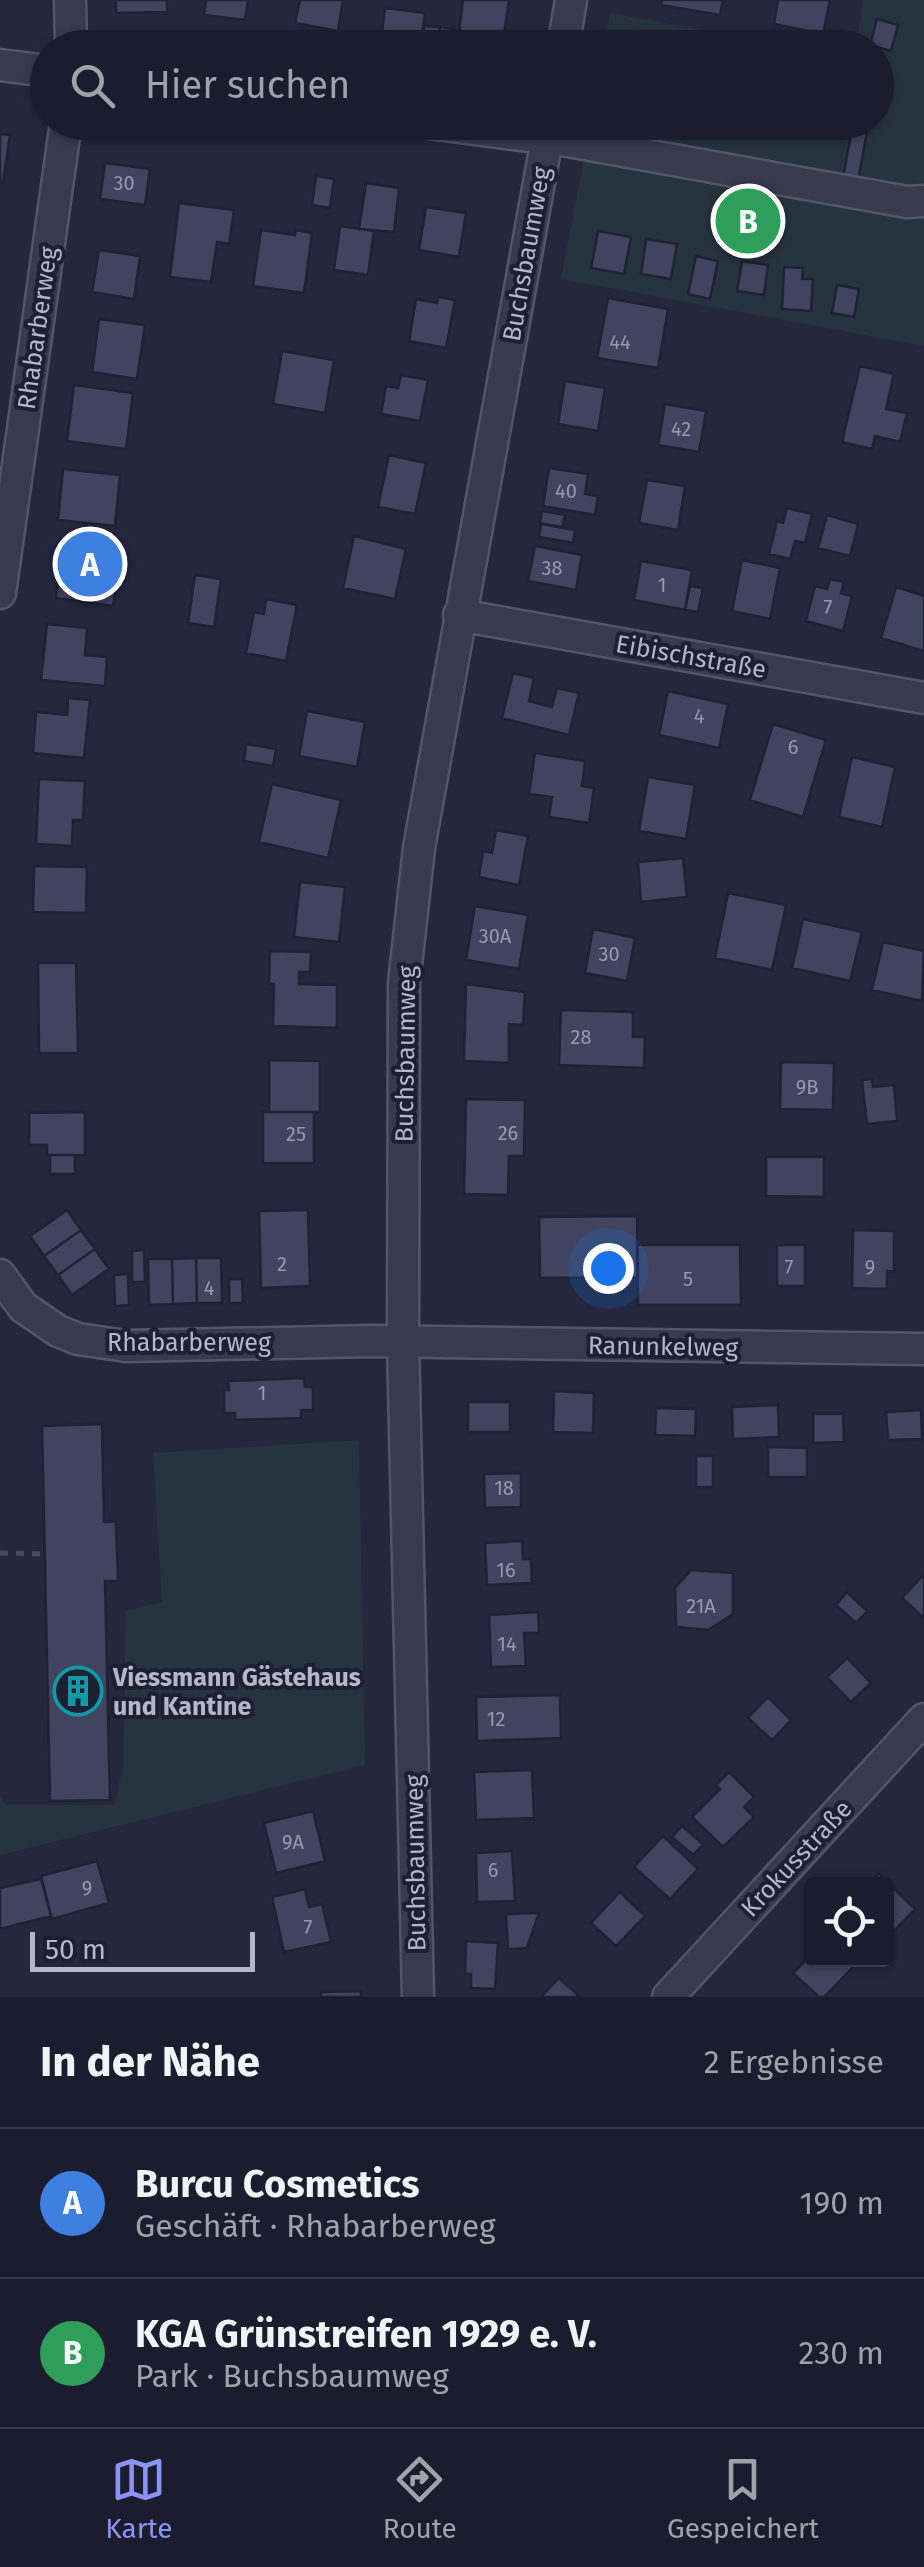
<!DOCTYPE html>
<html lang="de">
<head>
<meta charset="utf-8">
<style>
  :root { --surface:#1b1d2e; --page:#282a3a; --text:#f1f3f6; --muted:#a0a2aa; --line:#393b4a; --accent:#8a93f8 }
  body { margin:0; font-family:"Fira Sans",sans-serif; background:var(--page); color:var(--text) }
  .controls { position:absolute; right:30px; bottom:30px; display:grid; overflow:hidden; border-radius:10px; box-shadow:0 2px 8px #0004 }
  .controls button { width:90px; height:90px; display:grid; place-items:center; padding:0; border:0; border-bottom:2px solid var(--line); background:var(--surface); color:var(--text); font:50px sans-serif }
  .scale { position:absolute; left:30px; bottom:25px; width:225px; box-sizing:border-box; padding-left:10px; border:5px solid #b4b6c9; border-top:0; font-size:28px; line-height:35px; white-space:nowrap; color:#b4b6c9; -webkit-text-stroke:8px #1d1f33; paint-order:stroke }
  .you { position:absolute; left:608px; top:1268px; width:35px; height:35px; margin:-25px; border:8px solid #fff; border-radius:50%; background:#1a73e8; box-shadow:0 0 0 15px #1a73e833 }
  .badge { display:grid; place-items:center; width:65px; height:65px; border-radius:50%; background:var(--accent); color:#fff; font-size:32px; font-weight:700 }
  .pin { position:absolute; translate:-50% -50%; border:5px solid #fff; box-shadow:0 2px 10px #0006 }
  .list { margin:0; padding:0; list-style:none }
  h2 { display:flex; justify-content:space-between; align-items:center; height:130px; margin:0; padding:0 40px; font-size:42px }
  h2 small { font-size:32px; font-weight:400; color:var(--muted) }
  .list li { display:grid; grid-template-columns:65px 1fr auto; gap:30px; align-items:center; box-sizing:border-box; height:150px; padding:0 40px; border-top:2px solid var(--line) }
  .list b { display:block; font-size:38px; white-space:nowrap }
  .list p { margin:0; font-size:32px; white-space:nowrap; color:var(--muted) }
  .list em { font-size:32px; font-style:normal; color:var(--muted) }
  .icon { flex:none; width:55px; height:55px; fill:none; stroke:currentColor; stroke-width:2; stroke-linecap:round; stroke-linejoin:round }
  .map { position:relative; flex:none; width:924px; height:1997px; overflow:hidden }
  .search { position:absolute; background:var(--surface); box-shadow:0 2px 8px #0004; left:30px; right:30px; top:30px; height:110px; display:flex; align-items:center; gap:25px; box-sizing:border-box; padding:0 35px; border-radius:55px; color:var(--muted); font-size:38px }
  .sheet { height:430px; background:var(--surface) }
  nav { display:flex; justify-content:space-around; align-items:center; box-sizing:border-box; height:140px; border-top:2px solid var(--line); background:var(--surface); font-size:28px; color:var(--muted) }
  nav a { display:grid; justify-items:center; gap:5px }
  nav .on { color:var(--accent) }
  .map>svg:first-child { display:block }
  .green { fill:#26343f }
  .building { fill:#40445e; stroke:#1f2135; stroke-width:2.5 }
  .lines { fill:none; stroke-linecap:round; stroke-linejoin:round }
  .minor-casing { stroke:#535569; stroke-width:35 }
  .path { stroke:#415059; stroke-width:5; stroke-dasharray:8 8; stroke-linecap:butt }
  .minor { stroke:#383a4e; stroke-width:30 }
  .labels { text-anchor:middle; stroke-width:8; stroke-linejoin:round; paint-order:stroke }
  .number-label { font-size:20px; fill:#979aae }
  .street-label { font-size:25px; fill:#b4b6c9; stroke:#1d1f33 }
  .poi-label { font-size:25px; font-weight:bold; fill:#b4b6c9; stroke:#1d1f33; text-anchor:start }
</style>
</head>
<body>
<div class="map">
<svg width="924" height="1997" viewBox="0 0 924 1997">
  <rect width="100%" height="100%" fill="#24273e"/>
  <path class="green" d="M864,0H924V346L561,279L591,123L876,122V48L855,47Z
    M610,13L798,47L604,48Z
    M359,1440L365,1765L0,1855V1796L6,1805H114L123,1767L126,1611L162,1602L153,1453Z"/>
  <path class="building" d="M116,0H167V12L116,13Z
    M206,0H248L245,20L204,15Z
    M300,0H343L338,31L295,23Z
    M463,0H509L502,48H457Z
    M662,0H723L720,15L661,5Z
    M778,0H830L823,34L774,24Z
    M385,8L425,13L420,48H380Z
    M877,19L898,25L891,51L870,45Z
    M424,26L440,27L437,48H420Z
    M440,27L460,30L457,48H437Z
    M633,31L674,41L673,48H629Z
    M853,123L868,126L858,181L843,178Z
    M0,134L10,135L3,182L0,181Z
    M105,163L150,169L145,205L100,199Z
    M316,176L334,179L330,208L312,205Z
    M366,183L399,188L394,232L359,229Z
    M179,203L234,210L229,244L217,242L211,282L170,277Z
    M426,207L466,213L459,257L419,250Z
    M340,226L374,231L368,275L334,270Z
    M261,230L295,235L296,230L312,233L304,293L253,286Z
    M598,231L631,237L624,274L591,268Z
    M646,239L677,244L671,279L641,274Z
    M99,250L140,256L134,299L92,292Z
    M696,256L718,261L710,299L688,294Z
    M742,261L768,265L764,295L737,291Z
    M784,267L803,268L802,279H813L811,311L782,309Z
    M837,285L859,289L854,317L832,313Z
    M438,297L455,300L446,348L409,341L416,299L437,303Z
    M608,298L668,309L658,368L597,358Z
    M99,319L145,325L137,379L92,372Z
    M282,351L334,360L325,413L273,404Z
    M860,366L894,374L886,409L907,413L900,442L875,436L872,449L842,442Z
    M401,375L428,380L420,421L381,414L386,386L398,388Z
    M565,381L605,388L598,431L558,424Z
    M74,385L133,393L126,449L67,441Z
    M665,404L706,411L699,452L658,445Z
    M389,455L426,463L415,514L378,507Z
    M549,468L588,474L585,494L598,496L595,515L543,506Z
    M63,469L120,475L115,526L58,520Z
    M647,480L685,486L678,530L639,523Z
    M787,508L812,514L805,543L795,541L790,559L769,554L777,521L783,523Z
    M542,511L565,515L562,527L540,523Z
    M827,515L858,524L850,556L818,548Z
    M541,524L575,530L573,543L539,537Z
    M354,536L406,549L395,599L343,588Z
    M62,546L121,554L117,581L59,573Z
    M535,546L582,555L576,590L528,581Z
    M742,560L780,568L770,619L732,611Z
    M641,561L692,570L685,610L634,600Z
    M59,573L117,581L113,606L56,598Z
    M195,575L221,579L214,627L188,623Z
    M830,579L844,582L841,593L852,596L843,631L806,621L815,586L827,589Z
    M690,586L703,588L698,612L685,610Z
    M896,587L924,596V651L881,638Z
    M266,599L297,605L286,661L246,653L254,612L264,614Z
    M47,624L87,628L85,655L107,657L105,686L41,680Z
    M513,673L534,678L529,701L552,707L557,688L579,693L569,735L502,718Z
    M668,691L728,704L719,748L659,735Z
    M68,698L90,700L84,758L33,753L36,712L67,715Z
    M307,711L365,722L357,767L299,756Z
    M773,724L826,740L803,817L750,800Z
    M246,744L276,749L273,766L244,761Z
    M535,753L585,761L582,786L594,788L589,823L549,817L552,797L529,794Z
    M852,757L895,767L882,827L839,817Z
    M648,777L695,785L686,839L639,831Z
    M39,779L85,781L83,820H73L72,846L36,844Z
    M272,784L341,800L328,858L259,842Z
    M496,830L528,836L519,885L479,877L483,851L492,853Z
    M683,858L687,897L641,902L638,862Z
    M34,866L87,867L86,913L33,912Z
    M300,882L345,887L339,942L294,937Z
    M728,893L786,905L772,970L715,958Z
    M475,906L528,915L519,969L466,960Z
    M803,919L862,932L850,981L792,968Z
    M593,929L635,938L627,981L585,973Z
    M883,942L924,951L922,1001L872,990Z
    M270,951L311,952L310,972H299V984L337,985V1028L273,1026L274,984H269Z
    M38,963H76L78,1053H39Z
    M466,984L525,992L523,1025L509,1024V1063L464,1061Z
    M561,1010L633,1012V1037H645L644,1068L559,1065Z
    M269,1060L320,1061V1112H269Z
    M781,1062L834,1063L833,1110L780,1109Z
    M872,1079L873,1087L894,1085L897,1121L867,1124L862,1080Z
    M466,1099L525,1100L524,1156H509L508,1195L464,1194Z
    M85,1112V1155H47V1145H29V1113Z
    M263,1112H314V1163H263Z
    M50,1155H75V1174H50Z
    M766,1157H824V1197L766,1196Z
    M67,1210L81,1230L44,1256L30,1236Z
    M308,1210L310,1286L261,1288L259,1211Z
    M637,1216L638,1277L540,1278L539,1217Z
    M81,1230L95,1249L58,1275L44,1256Z
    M853,1230L894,1231V1272L887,1271V1289L852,1288Z
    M637,1245H740L741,1305H638Z
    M777,1245H805V1286H777Z
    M95,1249L109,1269L72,1295L58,1275Z
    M144,1250L145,1282H132V1251Z
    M196,1258H221L222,1303H197Z
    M196,1258L197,1303L173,1304L172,1259Z
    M148,1259H172L173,1304L149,1305Z
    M128,1274L129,1305L115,1306L114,1275Z
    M229,1279H242L243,1303H229Z
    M304,1378L305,1387H313V1410H301V1418L235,1420V1413H224V1390H229L228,1381Z
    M554,1391L594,1393L593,1433L553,1432Z
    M468,1402H510V1432H468Z
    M778,1405L779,1437L733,1439L732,1407Z
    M656,1408L696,1409L695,1436L655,1435Z
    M921,1410L922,1439L888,1440L886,1412Z
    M813,1414H843L844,1442L813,1443Z
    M102,1424L104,1522L116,1521L118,1581H105L110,1800L50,1801L42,1426Z
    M768,1447L807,1448V1477H768Z
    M696,1456H713V1487H696Z
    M521,1473V1507L485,1508L484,1474Z
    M522,1541L523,1559H531L532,1583L487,1585L485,1543Z
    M691,1570L733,1573V1614L708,1630L676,1627L675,1588Z
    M924,1574V1618L902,1598Z
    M847,1592L867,1611L856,1623L836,1605Z
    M538,1612L539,1633H524L526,1666L491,1667L489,1615Z
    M847,1658L871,1683L851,1702L827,1677Z
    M560,1695L561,1738L477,1741L476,1697Z
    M768,1697L791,1720L772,1740L748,1718Z
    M532,1770L534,1818L476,1820L474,1772Z
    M729,1772L754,1797L744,1807L754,1817L723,1847L692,1817L720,1789L716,1785Z
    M313,1811L325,1861L276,1873L264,1823Z
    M682,1826L703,1844L693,1855L672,1837Z
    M663,1836L698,1869L670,1899L634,1867Z
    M512,1851L515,1901L477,1902L476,1853Z
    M97,1861L109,1903L52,1919L41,1876Z
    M879,1874L915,1909L886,1939V1884H869Z
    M41,1879L51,1916L0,1929V1888Z
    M305,1889L309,1907L322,1904L331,1942L284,1952L272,1897Z
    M620,1892L645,1916L616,1946L591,1923Z
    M539,1913L527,1948L508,1949L506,1914Z
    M466,1941L498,1943L495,1989L471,1988V1974H465Z
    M812,1954V1960H851L856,1964L824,1997H819L793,1973Z
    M559,1978L580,1997H541Z
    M361,1991V1997H321V1992Z"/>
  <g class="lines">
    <g class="minor-casing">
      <path id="minor" d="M70,0L71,48
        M563,48L571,0
        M0,65L48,71
        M421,122L568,141L907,202L924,201
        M0,593L66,122
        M459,615L924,698
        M0,1275L23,1307L58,1331L78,1339L126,1346L371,1341L924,1349
        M418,1997L403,1342L404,983L419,848L550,122
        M668,1997L924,1719"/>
    </g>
    <path class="path" d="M0,1553L45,1554"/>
    <use href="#minor" class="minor"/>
  </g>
  <defs>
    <g id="building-ring" transform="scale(2.5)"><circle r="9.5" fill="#1d1f33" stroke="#0f9aa8" stroke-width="1.5"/><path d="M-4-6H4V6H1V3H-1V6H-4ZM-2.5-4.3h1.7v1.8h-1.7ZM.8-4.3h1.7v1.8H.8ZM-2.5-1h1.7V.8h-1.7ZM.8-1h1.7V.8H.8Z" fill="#0f9aa8"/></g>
  </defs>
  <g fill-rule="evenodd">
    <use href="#building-ring" x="78" y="1691"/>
  </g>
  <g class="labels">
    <g class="number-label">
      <text x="124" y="190">30</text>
      <text x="620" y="349">44</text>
      <text x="681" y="436">42</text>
      <text x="566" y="498">40</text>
      <text x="552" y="575">38</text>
      <text x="662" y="592">1</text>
      <text x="828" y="614">7</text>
      <text x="699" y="723">4</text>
      <text x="793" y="754">6</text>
      <text x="495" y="943">30A</text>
      <text x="609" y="961">30</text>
      <text x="581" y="1044">28</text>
      <text x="807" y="1094">9B</text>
      <text x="508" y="1140">26</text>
      <text x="296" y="1141">25</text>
      <text x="282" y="1271">2</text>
      <text x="789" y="1274">7</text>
      <text x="870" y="1274">9</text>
      <text x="688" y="1286">5</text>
      <text x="209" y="1295">4</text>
      <text x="262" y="1400">1</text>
      <text x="504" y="1495">18</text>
      <text x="506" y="1577">16</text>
      <text x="701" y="1613">21A</text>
      <text x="507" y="1651">14</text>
      <text x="496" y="1726">12</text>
      <text x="293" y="1849">9A</text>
      <text x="493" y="1877">6</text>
      <text x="87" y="1895">9</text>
      <text x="308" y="1934">7</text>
    </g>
    <g class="street-label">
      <text transform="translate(526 254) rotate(-80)" y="9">Buchsbaumweg</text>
      <text transform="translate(37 328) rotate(-82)" y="9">Rhabarberweg</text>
      <text transform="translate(691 656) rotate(10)" y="9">Eibischstraße</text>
      <text transform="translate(405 1054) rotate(-89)" y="9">Buchsbaumweg</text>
      <text x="189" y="1351">Rhabarberweg</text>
      <text transform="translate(663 1346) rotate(1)" y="9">Ranunkelweg</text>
      <text transform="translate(796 1858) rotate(-47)" y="9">Krokusstraße</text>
      <text transform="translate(415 1863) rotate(-91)" y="9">Buchsbaumweg</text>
    </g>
    <g class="poi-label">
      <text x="113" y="1686">Viessmann Gästehaus<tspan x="113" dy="29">und Kantine</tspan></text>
    </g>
  </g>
</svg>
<div class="controls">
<button><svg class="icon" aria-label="locate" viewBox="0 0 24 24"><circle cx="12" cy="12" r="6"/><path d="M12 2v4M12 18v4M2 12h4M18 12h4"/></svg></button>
</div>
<div class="scale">50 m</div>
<div class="you"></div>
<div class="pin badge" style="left:90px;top:564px;background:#3f7fe0">A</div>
<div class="pin badge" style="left:748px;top:221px;background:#2e9e5b">B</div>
<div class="search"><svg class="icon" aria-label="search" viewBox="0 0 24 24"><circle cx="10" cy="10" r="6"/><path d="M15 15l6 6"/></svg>Hier suchen</div>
</div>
<section class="sheet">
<h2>In der Nähe<small>2 Ergebnisse</small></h2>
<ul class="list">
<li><span class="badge" style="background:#3f7fe0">A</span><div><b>Burcu Cosmetics</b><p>Geschäft · Rhabarberweg</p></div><em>190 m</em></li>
<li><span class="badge" style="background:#2e9e5b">B</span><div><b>KGA Grünstreifen 1929 e. V.</b><p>Park · Buchsbaumweg</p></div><em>230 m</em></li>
</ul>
</section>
<nav>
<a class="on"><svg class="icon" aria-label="map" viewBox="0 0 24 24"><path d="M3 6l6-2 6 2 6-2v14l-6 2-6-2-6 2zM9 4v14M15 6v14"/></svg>Karte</a>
<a><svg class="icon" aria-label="directions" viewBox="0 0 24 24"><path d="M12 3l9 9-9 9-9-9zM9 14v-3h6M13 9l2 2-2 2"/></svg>Route</a>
<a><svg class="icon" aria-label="saved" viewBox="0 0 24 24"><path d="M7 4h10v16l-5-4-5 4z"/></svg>Gespeichert</a>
</nav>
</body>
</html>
